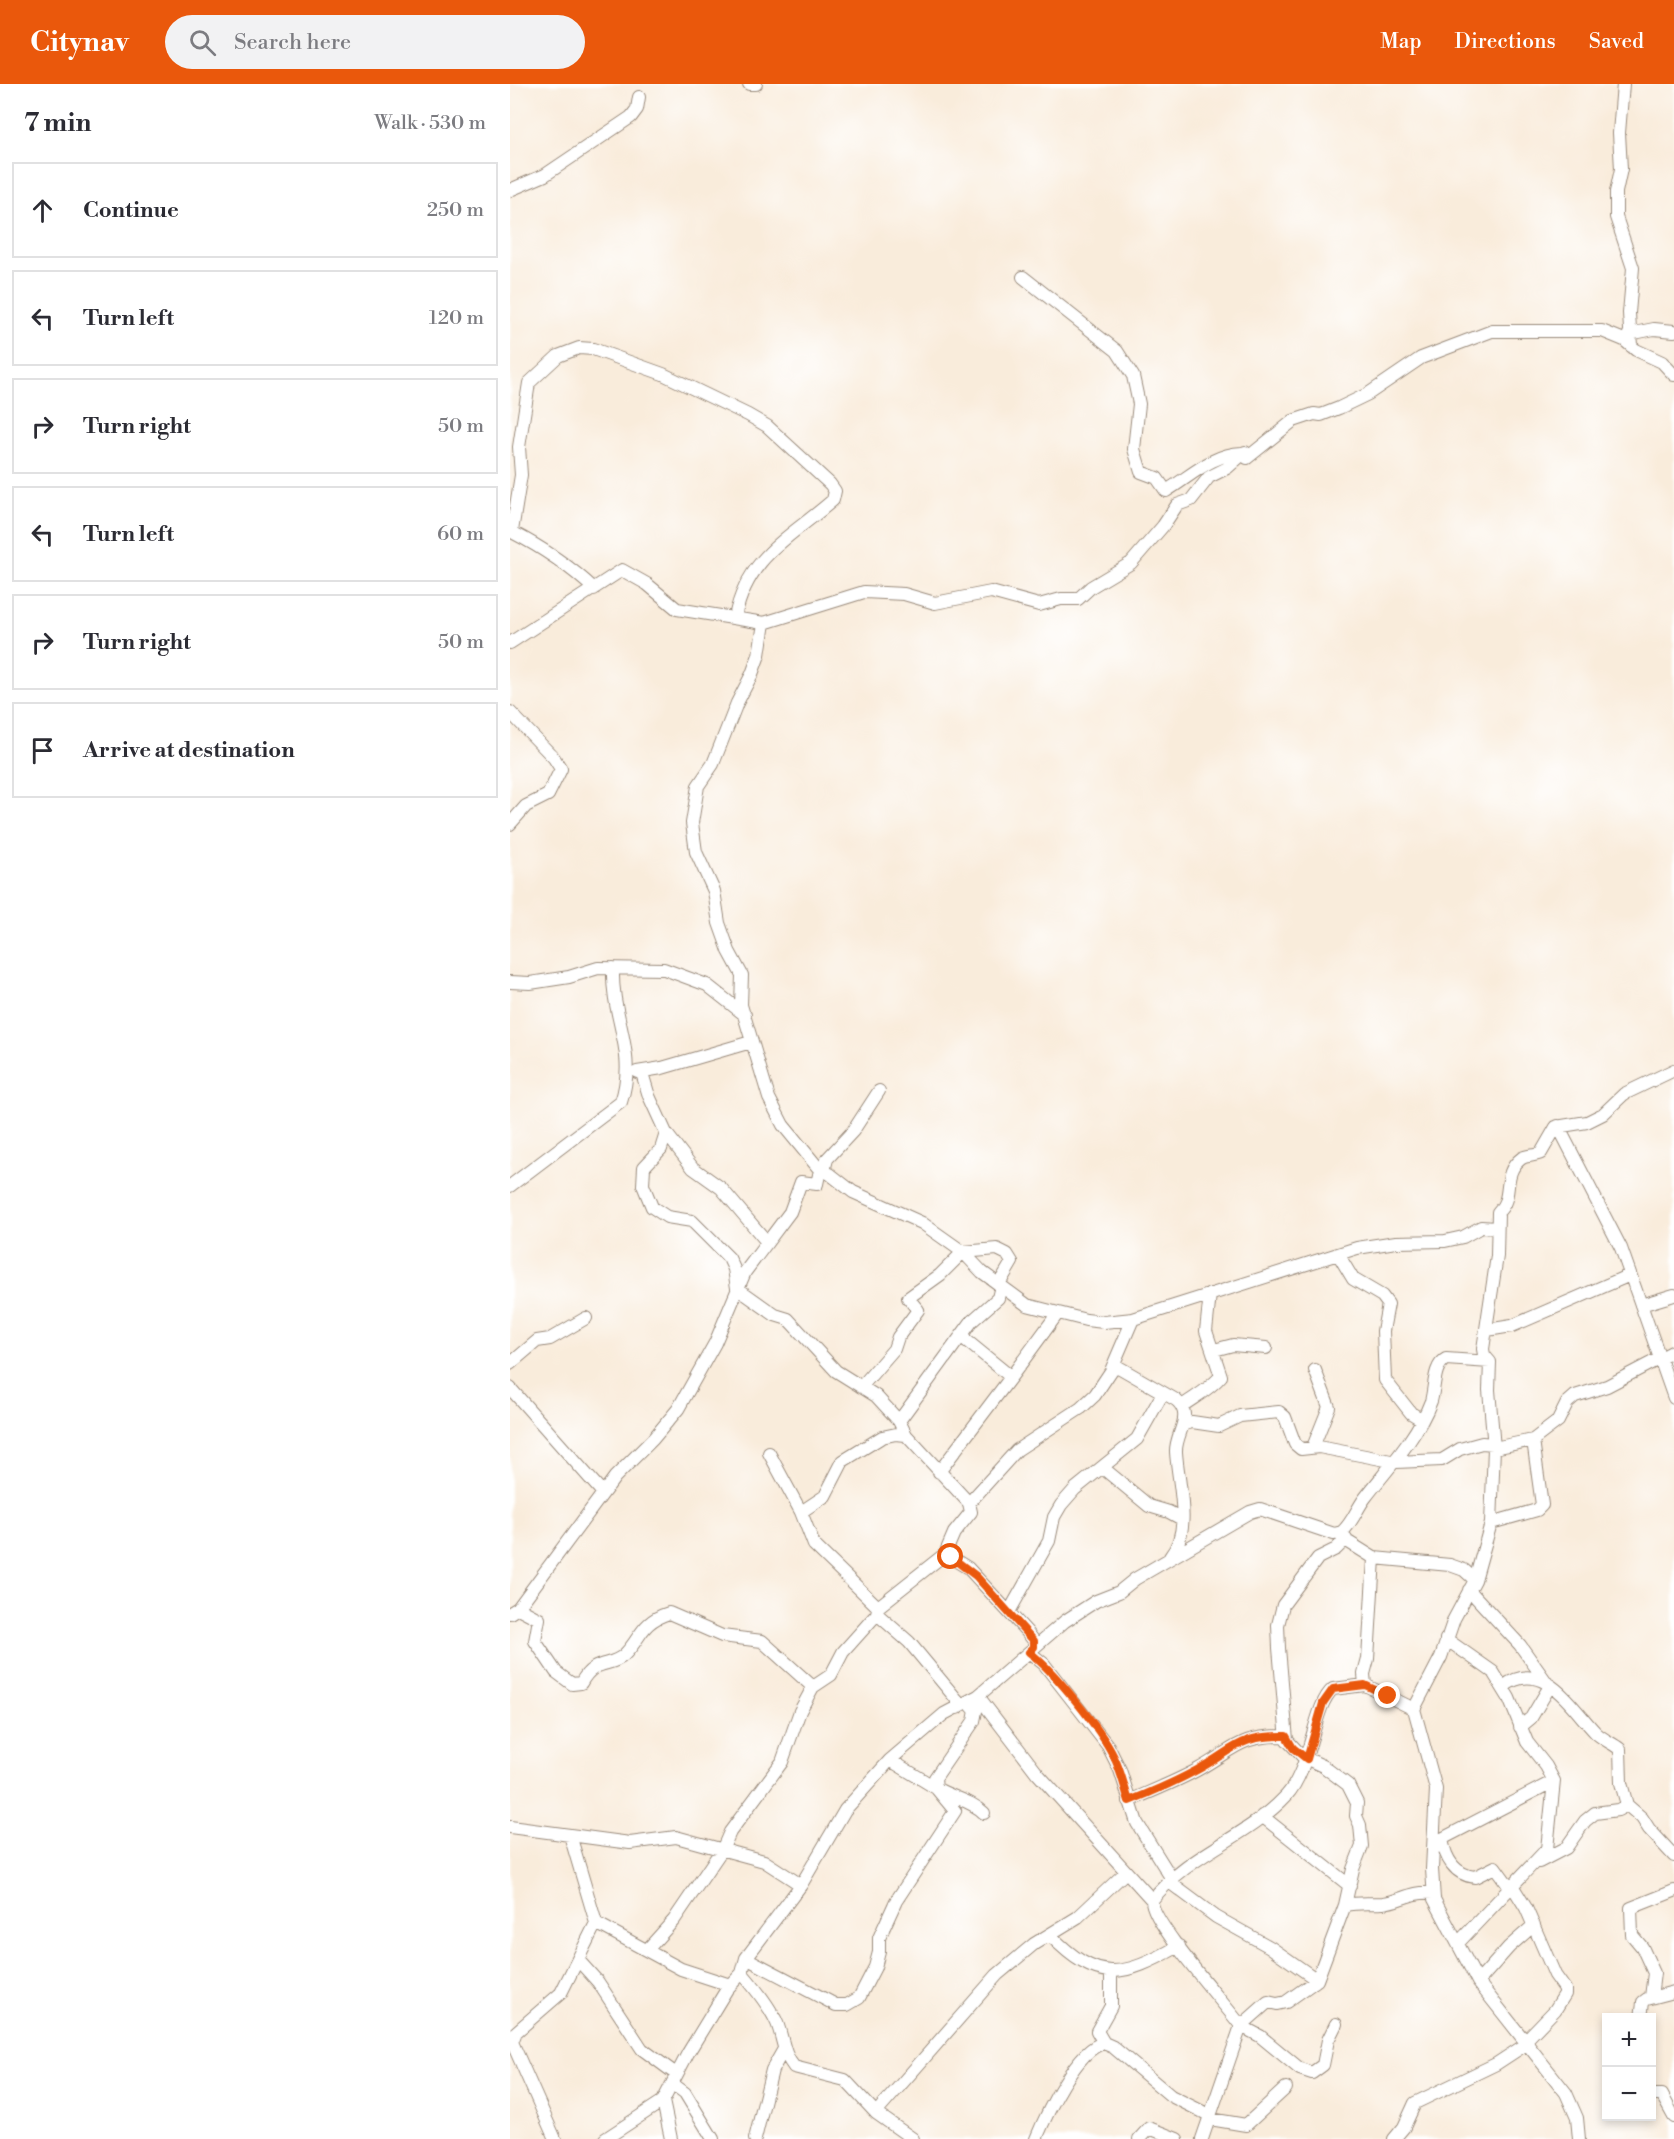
<!DOCTYPE html>
<html lang="en">
<head>
<meta charset="utf-8">
<style>
  :root { --surface:#fff; --page:#f2f2f3; --text:#2b2b33; --muted:#7c7c81; --line:#e1e1e2; --accent:#ea580c }
  body { margin:0; font-family:"Libre Bodoni",serif; background:var(--page); color:var(--text) }
  .controls { position:absolute; right:18px; bottom:18px; display:grid; overflow:hidden; border-radius:0px; box-shadow:0 3px 9px #0003 }
  .controls button { width:54px; height:54px; display:grid; place-items:center; padding:0; border:0; border-bottom:2px solid var(--line); background:var(--surface); color:var(--text); font:30px sans-serif }
  .stop { position:absolute; width:18px; height:18px; margin:-14px; border:4px solid #ea580c; border-radius:50%; background:#fff }
  .stop.end { background:#ea580c; border-color:#fff; box-shadow:0 2px 6px #0008 }
  .list { margin:0; padding:0; list-style:none }
  h2 { display:flex; justify-content:space-between; align-items:center; height:78px; margin:0; padding:0 24px; font-size:26px }
  h2 small { font-size:20px; font-weight:400; color:var(--muted) }
  .list li { display:grid; grid-template-columns:39px 1fr auto; gap:18px; align-items:center; box-sizing:border-box; height:96px; margin:0 12px 12px; padding:0 12px; border:2px solid var(--line); border-radius:0px }
  .list b { display:block; font-size:22px; white-space:nowrap }
  .list em { font-size:20px; font-style:normal; color:var(--muted) }
  .icon { flex:none; width:33px; height:33px; fill:none; stroke:currentColor; stroke-width:2; stroke-linecap:round; stroke-linejoin:round }
  .map { position:relative; flex:none; width:1164px; height:2055px; overflow:hidden }
  header { display:flex; align-items:center; gap:36px; box-sizing:border-box; height:84px; padding:0 30px; background:var(--accent); color:#fff }
  header strong { font-size:28px }
  nav { display:flex; gap:33px; margin-inline-start:auto; font-size:21px }
  .search { width:420px; height:54px; background:var(--page); display:flex; align-items:center; gap:15px; box-sizing:border-box; padding:0 21px; border-radius:33px; color:var(--muted); font-size:22px }
  main { display:flex }
  aside { flex:1; background:var(--surface) }
  .map>svg:first-child { display:block }
  .lines { fill:none; stroke-linecap:round; stroke-linejoin:round }
  .minor-casing { stroke:#9a8b7c; stroke-width:14 }
  .minor { stroke:#fff; stroke-width:12 }
  .route { stroke:#ea580c; stroke-width:8 }
</style>
</head>
<body>
<header>
<strong>Citynav</strong>
<div class="search"><svg class="icon" aria-label="search" viewBox="0 0 24 24"><circle cx="10" cy="10" r="6"/><path d="M15 15l6 6"/></svg>Search here</div>
<nav><a>Map</a><a>Directions</a><a>Saved</a></nav>
</header>
<main>
<aside>
<h2>7 min<small>Walk · 530 m</small></h2>
<ul class="list">
<li><svg class="icon" aria-label="ahead" viewBox="0 0 24 24"><path d="M12 20V5M6 11l6-6 6 6"/></svg><div><b>Continue</b></div><em>250 m</em></li>
<li><svg class="icon" aria-label="left" viewBox="0 0 24 24"><path d="M17 20v-9H6M10 6l-5 5 5 5"/></svg><div><b>Turn left</b></div><em>120 m</em></li>
<li><svg class="icon" aria-label="right" viewBox="0 0 24 24"><path d="M7 20v-9h11M14 6l5 5-5 5"/></svg><div><b>Turn right</b></div><em>50 m</em></li>
<li><svg class="icon" aria-label="left" viewBox="0 0 24 24"><path d="M17 20v-9H6M10 6l-5 5 5 5"/></svg><div><b>Turn left</b></div><em>60 m</em></li>
<li><svg class="icon" aria-label="right" viewBox="0 0 24 24"><path d="M7 20v-9h11M14 6l5 5-5 5"/></svg><div><b>Turn right</b></div><em>50 m</em></li>
<li><svg class="icon" aria-label="arrive" viewBox="0 0 24 24"><path d="M6 21V4h12l-3 4 3 4H6"/></svg><div><b>Arrive at destination</b></div></li>
</ul>
</aside>
<div class="map">
<svg width="1164" height="2055" viewBox="0 0 1164 2055">
  <rect width="100%" height="100%" fill="#fff"/>
  <filter id="ink" filterUnits="userSpaceOnUse"><feTurbulence type="fractalNoise" baseFrequency=".0167" numOctaves="2"/><feDisplacementMap in="SourceGraphic" scale="12" xChannelSelector="R" yChannelSelector="G"/><feConvolveMatrix kernelMatrix="1 2 1 2 8 2 1 2 1" color-interpolation-filters="sRGB"/></filter>
  <filter id="wash" filterUnits="userSpaceOnUse"><feTurbulence type="fractalNoise" baseFrequency=".008" numOctaves="4" result="noise"/><feDisplacementMap in="SourceGraphic" scale="24" xChannelSelector="R" yChannelSelector="G"/><feGaussianBlur stdDeviation="1.35" result="paint"/><feColorMatrix in="noise" values="0 0 0 0 0 0 0 0 0 0 0 0 0 0 0 0 0 1.4 0 .05"/><feComposite in="paint" operator="in"/></filter>
  <g filter="url(#wash)">
    <rect width="100%" height="100%" fill="#f9ecdb"/>
  </g>
  <g filter="url(#ink)">
    <g class="lines">
      <g class="minor-casing">
        <path id="minor" d="M239,0H246
          M1113,0L1109,49L1111,85L1106,108V133L1123,184L1119,229L1121,262
          M0,106L35,91L121,33L127,25L129,13
          M513,193L607,267L623,292L629,320L624,365L631,388L647,394L656,407C681,392 702,370 732,369
          M1119,250L1144,245L1164,247
          M0,447C31,463 58,480 84,505
          M2,447L11,391L9,363L19,299L48,272L69,264L83,265L153,290L238,331L257,342L320,400L325,407L323,416C280,454 238,471 225,533
          M0,559L112,486L137,500L167,525L254,539L354,508L394,510L425,519L481,508L529,521L551,515H568L581,503L621,479L653,442L667,421L681,416L699,393L717,384L735,368L737,374L783,337L804,330L811,331L829,324L858,310L911,274L982,247H1092L1114,256L1126,266L1152,278L1164,291
          M0,628L44,674L51,685L38,711L16,722L0,740
          M0,898L20,899L59,893L88,884L154,885L197,901L235,931
          M127,988L152,984L241,958
          M132,989L139,1012L156,1049L151,1065L134,1083L133,1101L142,1123L157,1133L182,1137L219,1174L224,1185L227,1204L265,1231L278,1235L326,1287L366,1312L389,1337L396,1351L459,1419
          M1048,1042L1111,1164L1164,1314
          M156,1049L183,1084L211,1104L257,1158
          M310,1086L320,1090L343,1108L412,1139L453,1168L472,1188L517,1221L576,1236L594,1238L623,1235L847,1164L886,1158L935,1157L953,1153L971,1143L987,1144
          M314,1087L317,1075L343,1047L369,1007
          M0,1102L111,1018C128,967 101,935 103,884
          M828,1170L843,1195L872,1212L878,1220L873,1247L875,1296L901,1329L911,1335
          M1131,1221L1164,1211
          M977,1246L1002,1242L1120,1191
          M704,1266L723,1261L756,1264
          M0,1280L27,1257L40,1255L76,1234
          M602,1284L623,1235
          M501,1293L548,1229
          M351,1303L384,1265L388,1253L408,1226L398,1214L430,1191L453,1168L487,1165L497,1170L502,1178L489,1200
          M0,1304L93,1409
          M672,1322C686,1312 700,1305 711,1292L696,1247L700,1210
          M389,1337L462,1237L488,1214L491,1202
          M675,1340L682,1338L709,1342L730,1332L769,1328L775,1333L785,1360L791,1365L809,1363L886,1378L932,1376L950,1365L972,1359L983,1360
          M803,1363L819,1323L805,1286
          M984,1364L1023,1356L1048,1337L1057,1319L1065,1312L1097,1302L1164,1267
          M259,1369L291,1428L304,1461L368,1523
          M593,1384L639,1422L659,1428L672,1435
          M429,1388L501,1293L452,1253
          M291,1428L315,1412L333,1377L372,1353L386,1350L396,1351
          M981,1439L1027,1426L1032,1421L1023,1356
          M832,1448C843,1438 846,1426 855,1414C878,1384 907,1354 921,1317C925,1304 923,1282 936,1275L980,1278
          M435,1470L458,1484L517,1548L524,1557V1563
          M864,1474L940,1481L954,1486L965,1496
          M959,1506L1010,1561L1037,1599
          M8,1524L29,1535L25,1557L46,1588L62,1600L71,1599C84,1574 100,1584 114,1571C131,1555 130,1538 159,1529L212,1552L252,1557L303,1603
          M499,1528L539,1457L544,1433L551,1421L565,1405L627,1355L653,1309
          M0,1529L8,1524L105,1393L143,1355L168,1325L205,1259L235,1188L280,1128L291,1098L307,1100L310,1086L273,1041L259,1014L231,921L232,891L219,867L209,839L204,807L186,768L182,739L188,702L203,680L227,619L242,590L249,571L254,539
          M367,1530L399,1558L448,1617L447,1624
          M936,1555L983,1588L999,1614L1017,1658L1036,1682L1044,1697L1037,1765L948,1859
          M519,1568L534,1580L598,1662L610,1686L627,1739L662,1795
          M993,1603C1032,1572 1061,1623 1086,1649C1094,1656 1102,1659 1110,1665L1111,1699L1117,1721L1132,1734L1139,1745L1164,1772
          M468,1612L527,1689L642,1816
          M459,1619L466,1627L464,1637L425,1694L426,1704C442,1714 461,1716 474,1729
          M1010,1643L1021,1634L1040,1602
          M619,1717C642,1707 665,1698 687,1686C725,1665 729,1651 776,1652
          M752,1732L840,1802
          M0,1743L120,1759L166,1753L254,1777L291,1801
          M932,1755C935,1773 944,1791 965,1793L985,1783L1001,1805
          M924,1759L1044,1697
          M1029,1778L1056,1764L1075,1737L1085,1729L1108,1726L1117,1721
          M659,1798L706,1833L760,1863L807,1896
          M1003,1803L1016,1824L1045,1891L1055,1905V1910L1045,1926L1016,1956
          M835,1821C849,1818 860,1820 873,1819C892,1817 900,1807 923,1809
          M86,1839L171,1885L220,1901
          M540,1851C588,1900 612,1894 669,1862
          M137,1866L164,1836L213,1764L220,1748L272,1678L290,1627L303,1603L321,1591L333,1568L367,1530L368,1523L435,1470L444,1449L461,1428L459,1419L507,1366L571,1324L585,1311L605,1281L666,1316C685,1332 665,1349 666,1368C668,1401 683,1445 660,1473
          M236,1874L326,1921H337L349,1914L365,1883L369,1868V1854L386,1817L445,1727L426,1704L380,1676
          M69,1877L88,1898L132,1965L166,1990
          M232,1889C245,1904 259,1921 267,1939C273,1954 273,1970 284,1983L335,1996L366,2029L403,2055
          M968,1898L999,1863L1024,1841
          M1141,1913L1144,1889L1132,1863L1122,1851L1121,1824L1164,1807
          M1131,1934L1133,1918L1137,1915L1164,1908
          M826,1940L818,1956L813,1981L802,1989L790,1985L750,1952L731,1942L758,1918L767,1920L776,1918L807,1896L835,1821L843,1785L852,1762L850,1741L846,1732L847,1719L838,1701L813,1682L793,1673L777,1656L769,1564L768,1541L773,1521L808,1474L826,1465L836,1455
          M594,1959L587,1947L601,1922V1888
          M163,2000L175,2009L203,2055
          M1142,2011H1152L1164,2033
          M153,2017L161,2055
          M366,2029L487,1891L524,1860L568,1833L616,1788
          M700,2035L736,2041L776,2004
          M45,2055L2,1958L6,1948L51,1909L86,1839L60,1751
          M95,2055L153,2017L178,1969L217,1905L232,1889L236,1874L291,1801L335,1726L380,1676L434,1630L468,1612L555,1537L586,1517L609,1508L625,1495L740,1428L750,1425L824,1450L832,1448V1454L864,1474L858,1575L854,1590L855,1601
          M245,2055L262,1986L274,1965
          M526,2055C536,2031 567,1964 594,1959L603,1963L661,2012L701,2032
          M629,2055L639,2044L667,2055
          M692,2055L731,1942C715,1920 640,1837 642,1816C678,1770 737,1754 776,1712C802,1684 803,1621 823,1605L855,1601L904,1625
          M884,2055L894,2043L905,2019L986,1980L1018,1959
          M1069,2055L1067,2034L1056,2009L968,1898L924,1815L922,1785L926,1705L904,1625L931,1573L944,1535L965,1496L981,1439L984,1364L979,1306L980,1278L974,1271L973,1265L987,1172L988,1128C1005,1113 990,1090 1012,1074C1017,1071 1025,1072 1031,1069L1046,1043L1077,1038L1093,1030L1114,1010L1164,986"/>
      </g>
      <use href="#minor" class="minor"/>
    </g>
  </g>
  <g class="lines" filter="url(#ink)">
    <path class="route" d="M441,1473L466,1492L524,1557V1563L519,1568C544,1587 590,1644 604,1673C611,1687 614,1702 619,1717C642,1708 665,1698 687,1686C725,1665 729,1651 776,1652L783,1664L797,1675L813,1619L823,1605L855,1601L878,1612"/>
  </g>
</svg>
<div class="controls">
<button>+</button>
<button>−</button>
</div>
<div class="stop" style="left:441px;top:1473px"></div>
<div class="stop end" style="left:878px;top:1612px"></div>
</div>
</main>
</body>
</html>
